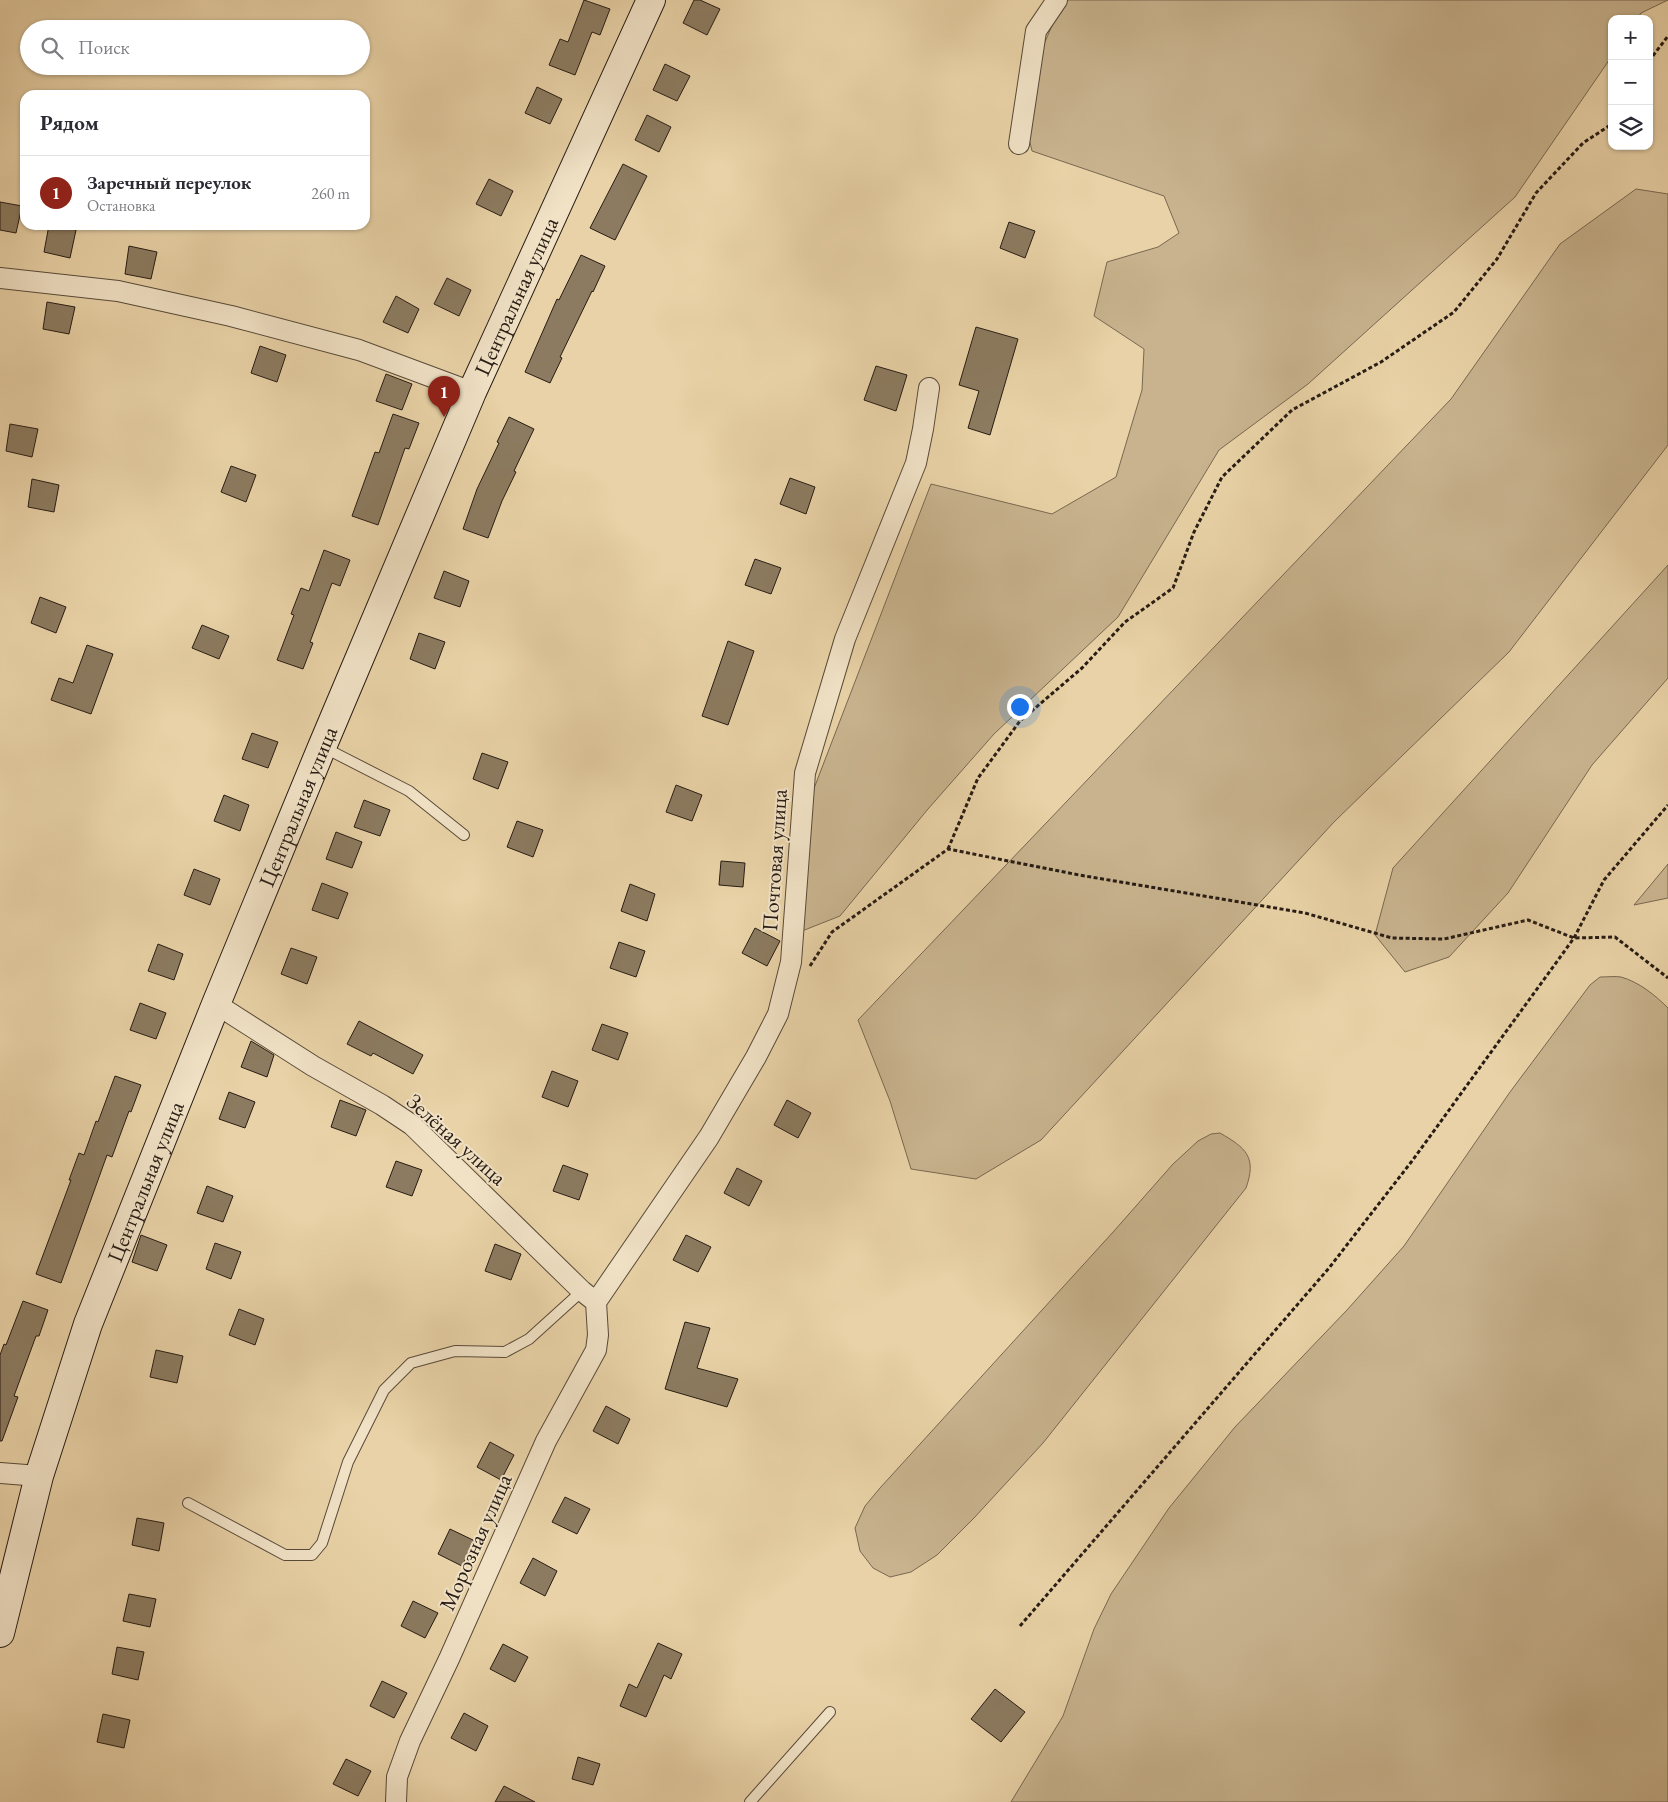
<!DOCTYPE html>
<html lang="ru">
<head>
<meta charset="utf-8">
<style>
  :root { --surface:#fff; --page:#f7f7f7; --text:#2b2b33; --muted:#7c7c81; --line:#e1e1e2; --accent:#8f2418 }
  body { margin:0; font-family:"EB Garamond",serif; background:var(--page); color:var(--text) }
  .controls { position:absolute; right:15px; top:15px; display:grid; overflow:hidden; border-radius:10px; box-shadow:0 1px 4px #0004 }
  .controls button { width:45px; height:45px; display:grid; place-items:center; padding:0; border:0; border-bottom:1px solid var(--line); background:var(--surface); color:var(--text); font:25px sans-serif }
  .you { position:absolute; left:1019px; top:706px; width:18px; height:18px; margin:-12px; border:4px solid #fff; border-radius:50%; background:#1a73e8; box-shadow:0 0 0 8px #1a73e833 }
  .badge { display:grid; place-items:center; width:32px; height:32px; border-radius:50%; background:var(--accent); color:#fff; font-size:16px; font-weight:700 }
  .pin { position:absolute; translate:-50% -41px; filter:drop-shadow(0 1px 2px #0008) }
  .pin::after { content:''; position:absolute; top:26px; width:18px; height:15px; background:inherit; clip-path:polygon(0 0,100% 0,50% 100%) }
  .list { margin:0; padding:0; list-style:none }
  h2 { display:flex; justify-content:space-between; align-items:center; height:65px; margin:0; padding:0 20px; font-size:21px }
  h2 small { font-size:16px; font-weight:400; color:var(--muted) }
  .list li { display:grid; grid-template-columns:32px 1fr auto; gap:15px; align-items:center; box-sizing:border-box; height:75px; padding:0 20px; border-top:1px solid var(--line) }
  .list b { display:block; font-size:19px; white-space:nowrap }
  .list p { margin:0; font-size:16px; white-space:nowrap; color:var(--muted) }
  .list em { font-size:16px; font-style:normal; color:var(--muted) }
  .icon { flex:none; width:28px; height:28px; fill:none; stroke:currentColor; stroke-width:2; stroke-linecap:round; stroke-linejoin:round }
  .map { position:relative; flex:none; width:1668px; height:1802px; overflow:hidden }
  .search { position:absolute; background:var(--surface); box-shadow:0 1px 4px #0004; left:20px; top:20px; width:350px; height:55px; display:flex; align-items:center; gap:12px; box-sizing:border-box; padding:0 18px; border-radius:28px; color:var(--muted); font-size:19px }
  .panel { position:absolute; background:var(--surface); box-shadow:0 1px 4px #0004; left:20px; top:90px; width:350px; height:140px; border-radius:15px }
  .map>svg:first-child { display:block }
  .green { fill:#c8b38e; stroke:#786851 }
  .building { fill:#8c7b60; stroke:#271c14 }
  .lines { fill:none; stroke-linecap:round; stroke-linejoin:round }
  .lane-casing { stroke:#584a39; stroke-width:12 }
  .street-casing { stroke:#584a39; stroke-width:22 }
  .secondary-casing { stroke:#271c14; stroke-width:30 }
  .path { stroke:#271c14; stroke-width:3; stroke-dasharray:4 2.5; stroke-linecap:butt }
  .lane { stroke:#f1e2c6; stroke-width:10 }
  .street { stroke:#f1e2c6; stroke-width:20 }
  .secondary { stroke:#f1e2c6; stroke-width:28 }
  .labels { text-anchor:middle; stroke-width:4; stroke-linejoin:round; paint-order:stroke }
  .street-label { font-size:22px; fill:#271c14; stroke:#f1e2c6 }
</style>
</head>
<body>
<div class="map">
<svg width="1668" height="1802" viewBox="0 0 1668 1802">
  <rect width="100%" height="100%" fill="#e9d2a7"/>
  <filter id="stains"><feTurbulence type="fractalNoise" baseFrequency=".004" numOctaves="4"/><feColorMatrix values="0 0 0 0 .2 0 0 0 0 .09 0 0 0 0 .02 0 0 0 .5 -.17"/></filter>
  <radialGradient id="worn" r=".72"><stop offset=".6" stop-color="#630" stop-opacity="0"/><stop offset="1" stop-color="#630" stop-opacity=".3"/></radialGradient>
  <path class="green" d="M1063,0H1668L1641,13L1637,19H1612V56L1515,197L1308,384L1219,450L1118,617L994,734L928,809L840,916L802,931L803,817L931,484L1052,514L1116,477L1142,390L1144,349L1094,316L1107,262L1158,247L1179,233L1164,196L1032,151L1020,100Z
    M1636,189L1668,194V445L1509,652L1334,822L1041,1140L976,1179L911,1169L890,1101L858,1020L1451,399L1560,244Z
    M1668,565V678L1592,765L1508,893L1449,957L1405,972L1375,935L1393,868Z
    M1668,864V898L1634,905Z
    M1600,977C1607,977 1615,976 1621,977C1639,982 1655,995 1668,1008V1802H1011L1063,1716L1094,1629L1111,1594L1169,1508L1235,1427L1347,1310L1404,1246L1510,1092L1590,985Z
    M1220,1133C1246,1148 1257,1157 1246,1188L1043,1443L974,1518L937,1555L911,1572L890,1577L873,1568L860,1551L855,1528L865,1506L880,1488L1114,1231L1173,1164L1198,1141L1211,1134Z"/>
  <path class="building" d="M584,0L610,9L600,35L592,32L575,75L549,65L560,39L568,42Z
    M694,0H700L720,9L707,35L683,23Z
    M665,64L690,76L677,101L653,90Z
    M537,87L562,99L550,124L525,113Z
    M647,115L671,127L659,152L635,140Z
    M623,164L647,176L615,240L590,228Z
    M489,179L513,191L501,216L476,204Z
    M0,202L22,206L16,233L0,230Z
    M1009,222L1035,231L1025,258L1000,248Z
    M49,225L76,230L70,258L44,252Z
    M129,246L157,252L151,279L125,274Z
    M581,255L605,266L593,292L592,291L560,357L562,358L550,383L525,372L557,299L559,300Z
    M447,278L471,290L459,316L434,304Z
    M396,296L419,309L408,333L383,322Z
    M47,302L75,307L69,334L43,329Z
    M976,327L1018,339L990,435L968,428L979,391L959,385Z
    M260,346L286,355L277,382L251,373Z
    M876,366L907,375L896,411L864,400Z
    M386,374L412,384L402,410L376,401Z
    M393,414L419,423L409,449L405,448L378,525L352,516L375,452L379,453Z
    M509,417L534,429L514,471L516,472L502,501L488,538L463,529L477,489L499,443L497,442Z
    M10,424L38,429L32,457L6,451Z
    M231,466L256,475L246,502L221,492Z
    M790,478L815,487L806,514L780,504Z
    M32,479L59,485L54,512L28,507Z
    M324,550L350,560L340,586L332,583L310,642L313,643L303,669L277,660L294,615L291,614L301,588L309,591Z
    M755,559L781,568L771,594L745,585Z
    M444,571L469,581L460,607L434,598Z
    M40,597L66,607L56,633L31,623Z
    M202,625L229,636L219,659L192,648Z
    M419,633L445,642L435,669L410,659Z
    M728,641L754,651L728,725L702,716Z
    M87,645L113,654L91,714L51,700L59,678L73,683Z
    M252,733L278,742L268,768L242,759Z
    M482,753L508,762L498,789L473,779Z
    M676,785L702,795L692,821L666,812Z
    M224,795L249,805L240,831L214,821Z
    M364,800L390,810L380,836L354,827Z
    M517,821L543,830L533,857L507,847Z
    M336,832L362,842L352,868L326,859Z
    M721,861L745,863L743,887L719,885Z
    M194,869L220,879L210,905L184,895Z
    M322,883L348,893L338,919L312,910Z
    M630,884L655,894L647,921L621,911Z
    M755,928L780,941L767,966L742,953Z
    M619,942L645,951L636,977L610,968Z
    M158,944L183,954L174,980L148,971Z
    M291,948L317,957L307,984L281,974Z
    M140,1003L166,1013L156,1039L130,1030Z
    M359,1021L423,1055L413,1074L373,1053L371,1056L347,1044Z
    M602,1024L628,1033L618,1060L592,1050Z
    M251,1041L274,1055L267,1077L241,1067Z
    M552,1071L578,1081L568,1107L542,1097Z
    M115,1076L141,1085L131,1112L129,1111L112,1157L107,1155L61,1283L36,1274L71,1180H69L79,1153L84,1155L96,1121L98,1122Z
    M229,1092L255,1102L245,1128L219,1119Z
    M340,1100L366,1110L356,1136L331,1127Z
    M787,1100L811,1113L798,1138L774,1125Z
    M396,1161L422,1170L412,1196L386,1187Z
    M563,1165L588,1174L579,1200L553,1191Z
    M737,1168L762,1181L749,1206L724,1193Z
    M207,1186L233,1196L223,1222L197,1213Z
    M141,1235L167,1245L157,1271L132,1262Z
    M686,1235L711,1247L698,1272L673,1260Z
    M215,1243L241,1252L231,1279L206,1269Z
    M495,1244L521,1254L511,1280L485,1271Z
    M23,1301L48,1310L39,1336H36L14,1396L18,1397L2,1441H0V1355L4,1344L6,1345Z
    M239,1309L264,1319L255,1345L229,1335Z
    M685,1322L710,1328L697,1368L738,1379L727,1407L665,1389Z
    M156,1350L183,1356L177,1383L150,1377Z
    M606,1406L630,1419L618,1444L593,1431Z
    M490,1442L514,1455L501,1480L477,1467Z
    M565,1497L590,1509L577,1534L552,1522Z
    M137,1518L164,1523L159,1551L132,1545Z
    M450,1529L475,1541L462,1566L438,1554Z
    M533,1558L557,1571L545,1596L520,1583Z
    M129,1594L156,1599L150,1627L123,1621Z
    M413,1601L438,1613L425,1638L401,1626Z
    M658,1643L682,1654L671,1679L664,1675L646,1717L620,1706L629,1684L637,1688Z
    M503,1644L528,1657L515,1682L490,1669Z
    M117,1647L144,1652L138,1680L112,1674Z
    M382,1681L407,1693L394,1718L370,1706Z
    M995,1689L1025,1712L1001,1742L971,1719Z
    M464,1713L488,1726L476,1751L451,1738Z
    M103,1714L130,1720L124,1748L97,1742Z
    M578,1757L600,1764L593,1785L572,1779Z
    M346,1759L371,1771L358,1796L333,1784Z
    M504,1786L535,1802H495Z"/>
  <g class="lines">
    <g class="lane-casing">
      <path id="lane" d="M323,747L409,791L464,835
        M188,1503L285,1555H312L322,1543L348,1462L384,1390L411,1363L455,1351L505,1352L529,1339L582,1291
        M750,1802L830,1712"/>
    </g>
    <g class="street-casing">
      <path id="street" d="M1019,144L1036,31L1057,0
        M0,278L118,291L231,316L359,350L472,392
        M216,1004L313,1066L382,1105L412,1125L582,1291L596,1302
        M596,1302L709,1137L756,1057L778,1014L791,962L805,773L845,639L916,463L923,429L929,388
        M0,1473L39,1476
        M396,1802L397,1777L410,1741L449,1659L546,1441L596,1350L598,1335L596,1302"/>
    </g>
    <g class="secondary-casing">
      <g id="secondary">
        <path id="s1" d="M0,1633L39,1476L88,1324L216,1004L322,747L472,392L651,0"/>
      </g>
    </g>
    <path class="path" d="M1649,61L1668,36
      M948,849L978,778L1020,721L1082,668L1125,622L1173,588L1194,532L1222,477L1292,410L1381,362L1454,312L1497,259L1536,193L1583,143L1612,124
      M810,966L832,932L948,849L1079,875L1305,913L1392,938L1444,939L1528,920L1574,938L1615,937L1668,978
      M1020,1626L1329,1268L1412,1161L1574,938L1604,880L1668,805"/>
    <use href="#lane" class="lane"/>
    <use href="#street" class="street"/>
    <use href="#secondary" class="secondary"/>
  </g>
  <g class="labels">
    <g class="street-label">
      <text dy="8" stroke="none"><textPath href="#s1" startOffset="1435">Центральная улица</textPath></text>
      <text dy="8" stroke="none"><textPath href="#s1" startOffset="880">Центральная улица</textPath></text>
      <text transform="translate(774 860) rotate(-86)" y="8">Почтовая улица</text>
      <text transform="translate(457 1139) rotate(42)" y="8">Зелёная улица</text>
      <text dy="8" stroke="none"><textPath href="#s1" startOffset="475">Центральная улица</textPath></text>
      <text transform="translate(475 1542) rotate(-66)" y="8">Морозная улица</text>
    </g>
  </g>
  <rect width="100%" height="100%" filter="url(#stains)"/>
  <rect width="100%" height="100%" fill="url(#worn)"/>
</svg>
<div class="controls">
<button>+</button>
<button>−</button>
<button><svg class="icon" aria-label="layers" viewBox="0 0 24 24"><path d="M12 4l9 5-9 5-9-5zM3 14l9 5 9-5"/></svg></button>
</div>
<div class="you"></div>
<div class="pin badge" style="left:444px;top:417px">1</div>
<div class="search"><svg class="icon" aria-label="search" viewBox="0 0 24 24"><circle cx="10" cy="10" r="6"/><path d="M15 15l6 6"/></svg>Поиск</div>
<section class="panel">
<h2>Рядом<small></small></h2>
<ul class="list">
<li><span class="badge">1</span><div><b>Заречный переулок</b><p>Остановка</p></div><em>260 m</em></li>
</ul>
</section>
</div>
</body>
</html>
